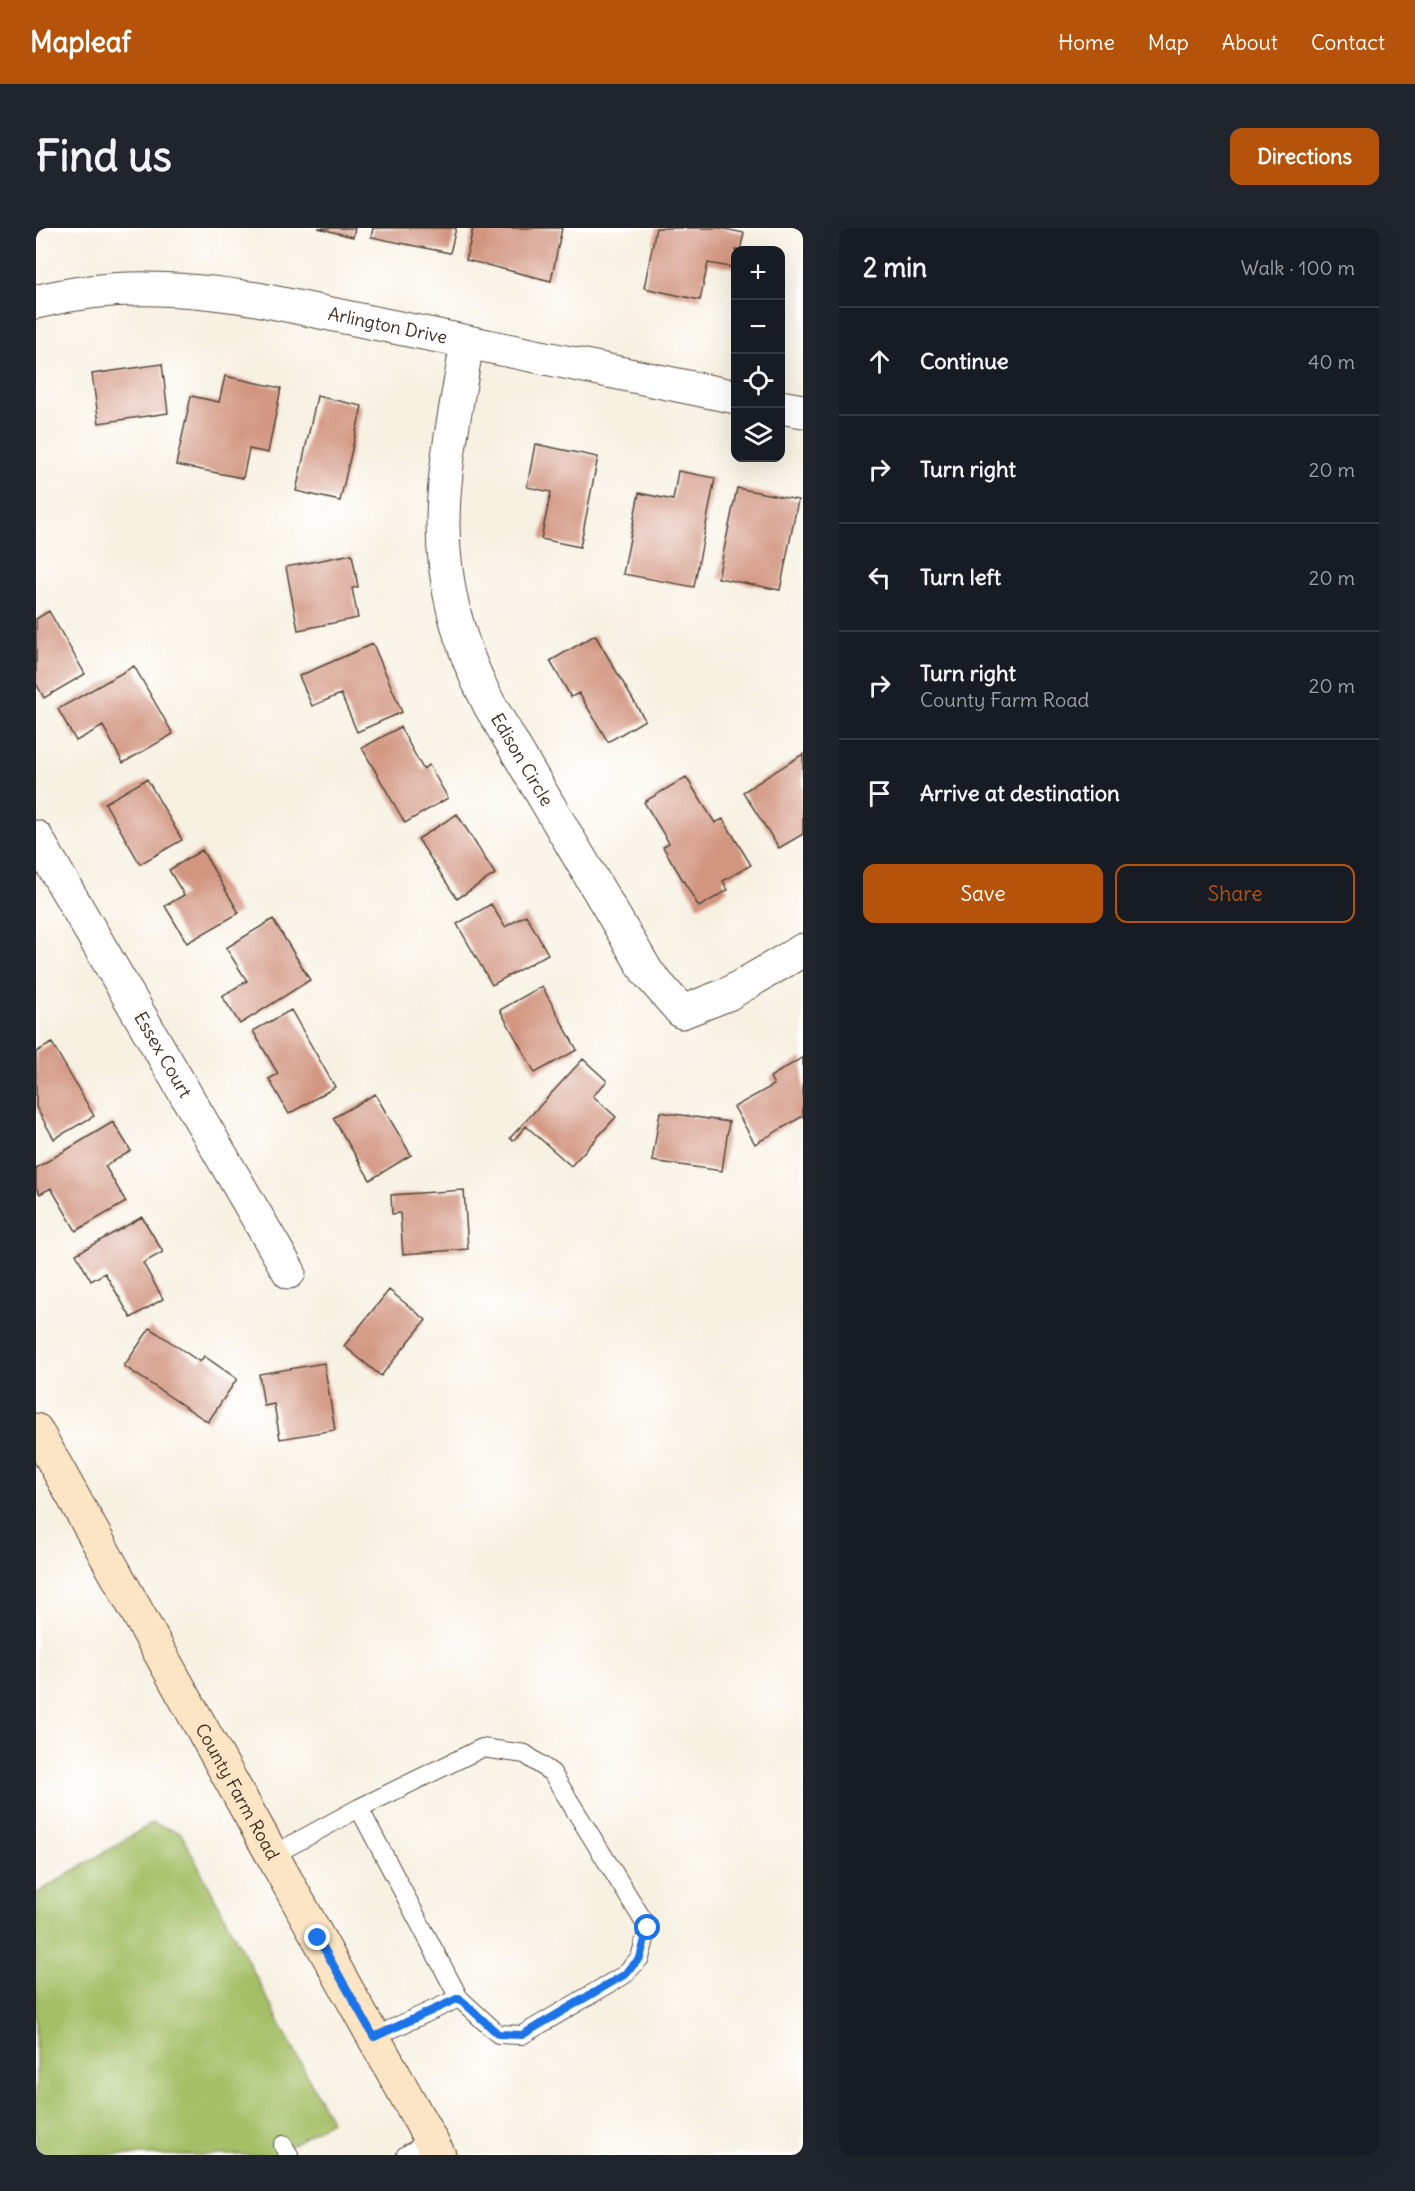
<!DOCTYPE html>
<html lang="en">
<head>
<meta charset="utf-8">
<style>
  :root { --surface:#171b24; --page:#20242c; --text:#f1f3f6; --muted:#9ea1a6; --line:#363941; --accent:#b45309 }
  body { margin:0; font-family:Delius,sans-serif; background:var(--page); color:var(--text) }
  .controls { position:absolute; right:18px; top:18px; display:grid; overflow:hidden; border-radius:12px; box-shadow:0 6px 24px #0002 }
  .controls button { width:54px; height:54px; display:grid; place-items:center; padding:0; border:0; border-bottom:2px solid var(--line); background:var(--surface); color:var(--text); font:30px sans-serif }
  .stop { position:absolute; width:18px; height:18px; margin:-14px; border:4px solid #1a73e8; border-radius:50%; background:#fff }
  .stop.end { background:#1a73e8; border-color:#fff; box-shadow:0 2px 6px #0008 }
  .list { margin:0; padding:0; list-style:none }
  h2 { display:flex; justify-content:space-between; align-items:center; height:78px; margin:0; padding:0 24px; font-size:26px }
  h2 small { font-size:20px; font-weight:400; color:var(--muted) }
  .list li { display:grid; grid-template-columns:39px 1fr auto; gap:18px; align-items:center; box-sizing:border-box; height:108px; padding:0 24px; border-top:2px solid var(--line) }
  .list b { display:block; font-size:22px; white-space:nowrap }
  .list p { margin:0; font-size:20px; white-space:nowrap; color:var(--muted) }
  .list em { font-size:20px; font-style:normal; color:var(--muted) }
  .actions { display:flex; gap:12px; padding:18px 24px }
  .actions a { flex:1; padding:14px 0; border:2px solid var(--accent); border-radius:12px; text-align:center; font-size:21px; color:var(--accent) }
  .actions .main { background:var(--accent); color:#fff }
  .icon { flex:none; width:33px; height:33px; fill:none; stroke:currentColor; stroke-width:2; stroke-linecap:round; stroke-linejoin:round }
  .map { position:relative; flex:none; width:767px; height:1927px; overflow:hidden; border-radius:12px }
  header { display:flex; align-items:center; gap:36px; box-sizing:border-box; height:84px; padding:0 30px; background:var(--accent); color:#fff }
  header strong { font-size:28px }
  nav { display:flex; gap:33px; margin-inline-start:auto; font-size:21px }
  .intro { display:flex; align-items:center; justify-content:space-between; box-sizing:border-box; height:144px; padding:0 36px }
  h1 { margin:0; font-size:42px }
  .button { padding:15px 27px; border-radius:12px; background:var(--accent); color:#fff; font-size:21px; font-weight:700 }
  main { display:flex; gap:36px; padding:0 36px }
  aside { flex:1; background:var(--surface); border-radius:12px; box-shadow:0 6px 24px #0002 }
  .map>svg:first-child { display:block }
  .green { fill:#a4bf66; stroke:#707442; stroke-width:1.5 }
  .building { fill:#d29580 }
  .lines { fill:none; stroke-linecap:round; stroke-linejoin:round }
  .lane-casing { stroke:#57483b; stroke-width:20 }
  .street-casing { stroke:#57483b; stroke-width:35 }
  .secondary-casing { stroke:#57483b; stroke-width:35 }
  .lane { stroke:#fff; stroke-width:18 }
  .street { stroke:#fff; stroke-width:33 }
  .secondary { stroke:#fce5c4; stroke-width:33 }
  .route { stroke:#1a73e8; stroke-width:8 }
  .labels { text-anchor:middle; stroke-width:6; stroke-linejoin:round; paint-order:stroke }
  .street-label { font-size:18px; fill:#3b2a1e; stroke:#fff }
</style>
</head>
<body>
<header>
<strong>Mapleaf</strong>
<nav><a>Home</a><a>Map</a><a>About</a><a>Contact</a></nav>
</header>
<div class="intro"><h1>Find us</h1><a class="button">Directions</a></div>
<main>
<div class="map">
<svg width="767" height="1927" viewBox="0 0 767 1927">
  <rect width="100%" height="100%" fill="#fff"/>
  <filter id="ink" filterUnits="userSpaceOnUse"><feTurbulence type="fractalNoise" baseFrequency=".0167" numOctaves="2"/><feDisplacementMap in="SourceGraphic" scale="12" xChannelSelector="R" yChannelSelector="G"/><feConvolveMatrix kernelMatrix="1 2 1 2 8 2 1 2 1" color-interpolation-filters="sRGB"/></filter>
  <filter id="wash" filterUnits="userSpaceOnUse"><feTurbulence type="fractalNoise" baseFrequency=".008" numOctaves="4" result="noise"/><feDisplacementMap in="SourceGraphic" scale="24" xChannelSelector="R" yChannelSelector="G"/><feGaussianBlur stdDeviation="1.35" result="paint"/><feColorMatrix in="noise" values="0 0 0 0 0 0 0 0 0 0 0 0 0 0 0 0 0 1.4 0 .05"/><feComposite in="paint" operator="in"/></filter>
  <g filter="url(#wash)">
    <rect width="100%" height="100%" fill="#f7f1e2"/>
    <path class="green" d="M116,1595L145,1605L295,1893L239,1927H0V1666Z"/>
    <g id="blocks">
      <path class="building" d="M282,0H319L317,9Z
        M337,0H420L414,25L335,9Z
        M437,0H526L515,53L430,32Z
        M620,0H684L708,5L704,22H700V40L672,35L664,72L608,60Z
        M126,136L132,185L63,195L56,146Z
        M189,148L245,160L232,225L213,221L207,250L140,237L155,168L183,174Z
        M281,168L326,178L304,273L260,263Z
        M499,216L562,229L544,319L505,311L515,264L491,259Z
        M642,243L679,250L658,359L587,346L603,265L637,272Z
        M701,260L762,272L744,362L682,350Z
        M316,326L322,359L316,360L322,390L262,402L250,339Z
        M13,383L49,446L8,470L0,455V391Z
        M559,407L609,492L572,514L543,465L535,469L514,433Z
        M337,416L366,484L321,504L305,466L276,478L263,448Z
        M98,438L137,506L87,535L67,498L40,513L22,481Z
        M364,499L387,541L393,537L412,570L369,595L326,520Z
        M767,526V606L743,620L707,564Z
        M650,549L679,595L687,591L715,637L687,653L692,662L663,679L627,619L633,615L608,574Z
        M111,551L146,612L104,636L69,575Z
        M421,586L459,646L421,671L382,611Z
        M166,622L203,685L151,715L129,678L148,667L133,642Z
        M455,676L469,699L490,687L512,726L456,757L421,696Z
        M237,691L274,752L204,796L186,768L211,753L190,720Z
        M506,758L541,822L499,845L464,782Z
        M255,782L299,859L253,886L233,851L242,846L217,803Z
        M16,815L58,888L18,911L0,879V824Z
        M767,829V888L719,916L698,879L738,857L734,849Z
        M547,831L571,853L557,868L580,889L535,938L490,898L477,913L474,910Z
        M339,866L375,927L334,952L297,890Z
        M624,884L693,894L686,943L616,933Z
        M77,894L95,923L69,938L90,974L40,1003L15,960L4,966L0,960V940Z
        M428,962L432,1021L367,1026L364,985L356,986L355,967Z
        M106,989L127,1024L107,1035L127,1071L95,1090L69,1045L55,1053L40,1026Z
        M353,1062L390,1092L345,1148L308,1118Z
        M114,1100L164,1134L168,1128L201,1151L172,1194L88,1138Z
        M288,1135L299,1202L244,1211L238,1176L228,1178L223,1146Z"/>
    </g>
  </g>
  <g filter="url(#ink)">
    <use href="#blocks" fill-opacity="0" stroke="#57483b" stroke-width="1.5"/>
    <g class="lines">
      <g class="lane-casing">
        <path id="lane" d="M323,1580L423,1770
          M237,1627L323,1580L446,1520L489,1526L516,1545L612,1700L604,1730L588,1747L486,1807L462,1806L423,1770L338,1809
          M247,1917L253,1927
          M370,1927L395,1913"/>
      </g>
      <g class="street-casing">
        <g id="street">
          <path id="s1" d="M0,74C75,55 145,59 221,71L700,169"/>
          <path id="s2" d="M431,114C422,173 407,235 407,296C407,359 424,420 453,476L611,744L646,784L692,766L767,722"/>
          <path d="M744,179L767,183"/>
          <path id="s3" d="M0,609L253,1044"/>
        </g>
      </g>
      <g class="secondary-casing">
        <g id="secondary">
          <path id="s4" d="M0,1202L403,1927"/>
        </g>
      </g>
      <use href="#lane" class="lane"/>
      <use href="#street" class="street"/>
      <use href="#secondary" class="secondary"/>
    </g>
  </g>
  <g class="lines" filter="url(#ink)">
    <path class="route" d="M282,1710L338,1809L423,1770L462,1806L486,1807L588,1747L604,1730L612,1700"/>
  </g>
  <g class="labels">
    <g class="street-label">
      <text dy="6" stroke="none"><textPath href="#s1" startOffset="356">Arlington Drive</textPath></text>
      <text dy="6" stroke="none"><textPath href="#s2" startOffset="436">Edison Circle</textPath></text>
      <text dy="6" stroke="none"><textPath href="#s3" startOffset="252">Essex Court</textPath></text>
      <text dy="6" stroke="none"><textPath href="#s4" startOffset="414">County Farm Road</textPath></text>
    </g>
  </g>
</svg>
<div class="controls">
<button>+</button>
<button>−</button>
<button><svg class="icon" aria-label="locate" viewBox="0 0 24 24"><circle cx="12" cy="12" r="6"/><path d="M12 2v4M12 18v4M2 12h4M18 12h4"/></svg></button>
<button><svg class="icon" aria-label="layers" viewBox="0 0 24 24"><path d="M12 4l9 5-9 5-9-5zM3 14l9 5 9-5"/></svg></button>
</div>
<div class="stop" style="left:612px;top:1700px"></div>
<div class="stop end" style="left:282px;top:1710px"></div>
</div>
<aside>
<h2>2 min<small>Walk · 100 m</small></h2>
<ul class="list">
<li><svg class="icon" aria-label="ahead" viewBox="0 0 24 24"><path d="M12 20V5M6 11l6-6 6 6"/></svg><div><b>Continue</b></div><em>40 m</em></li>
<li><svg class="icon" aria-label="right" viewBox="0 0 24 24"><path d="M7 20v-9h11M14 6l5 5-5 5"/></svg><div><b>Turn right</b></div><em>20 m</em></li>
<li><svg class="icon" aria-label="left" viewBox="0 0 24 24"><path d="M17 20v-9H6M10 6l-5 5 5 5"/></svg><div><b>Turn left</b></div><em>20 m</em></li>
<li><svg class="icon" aria-label="right" viewBox="0 0 24 24"><path d="M7 20v-9h11M14 6l5 5-5 5"/></svg><div><b>Turn right</b><p>County Farm Road</p></div><em>20 m</em></li>
<li><svg class="icon" aria-label="arrive" viewBox="0 0 24 24"><path d="M6 21V4h12l-3 4 3 4H6"/></svg><div><b>Arrive at destination</b></div></li>
</ul>
<div class="actions"><a class="main">Save</a><a>Share</a></div>
</aside>
</main>
</body>
</html>
